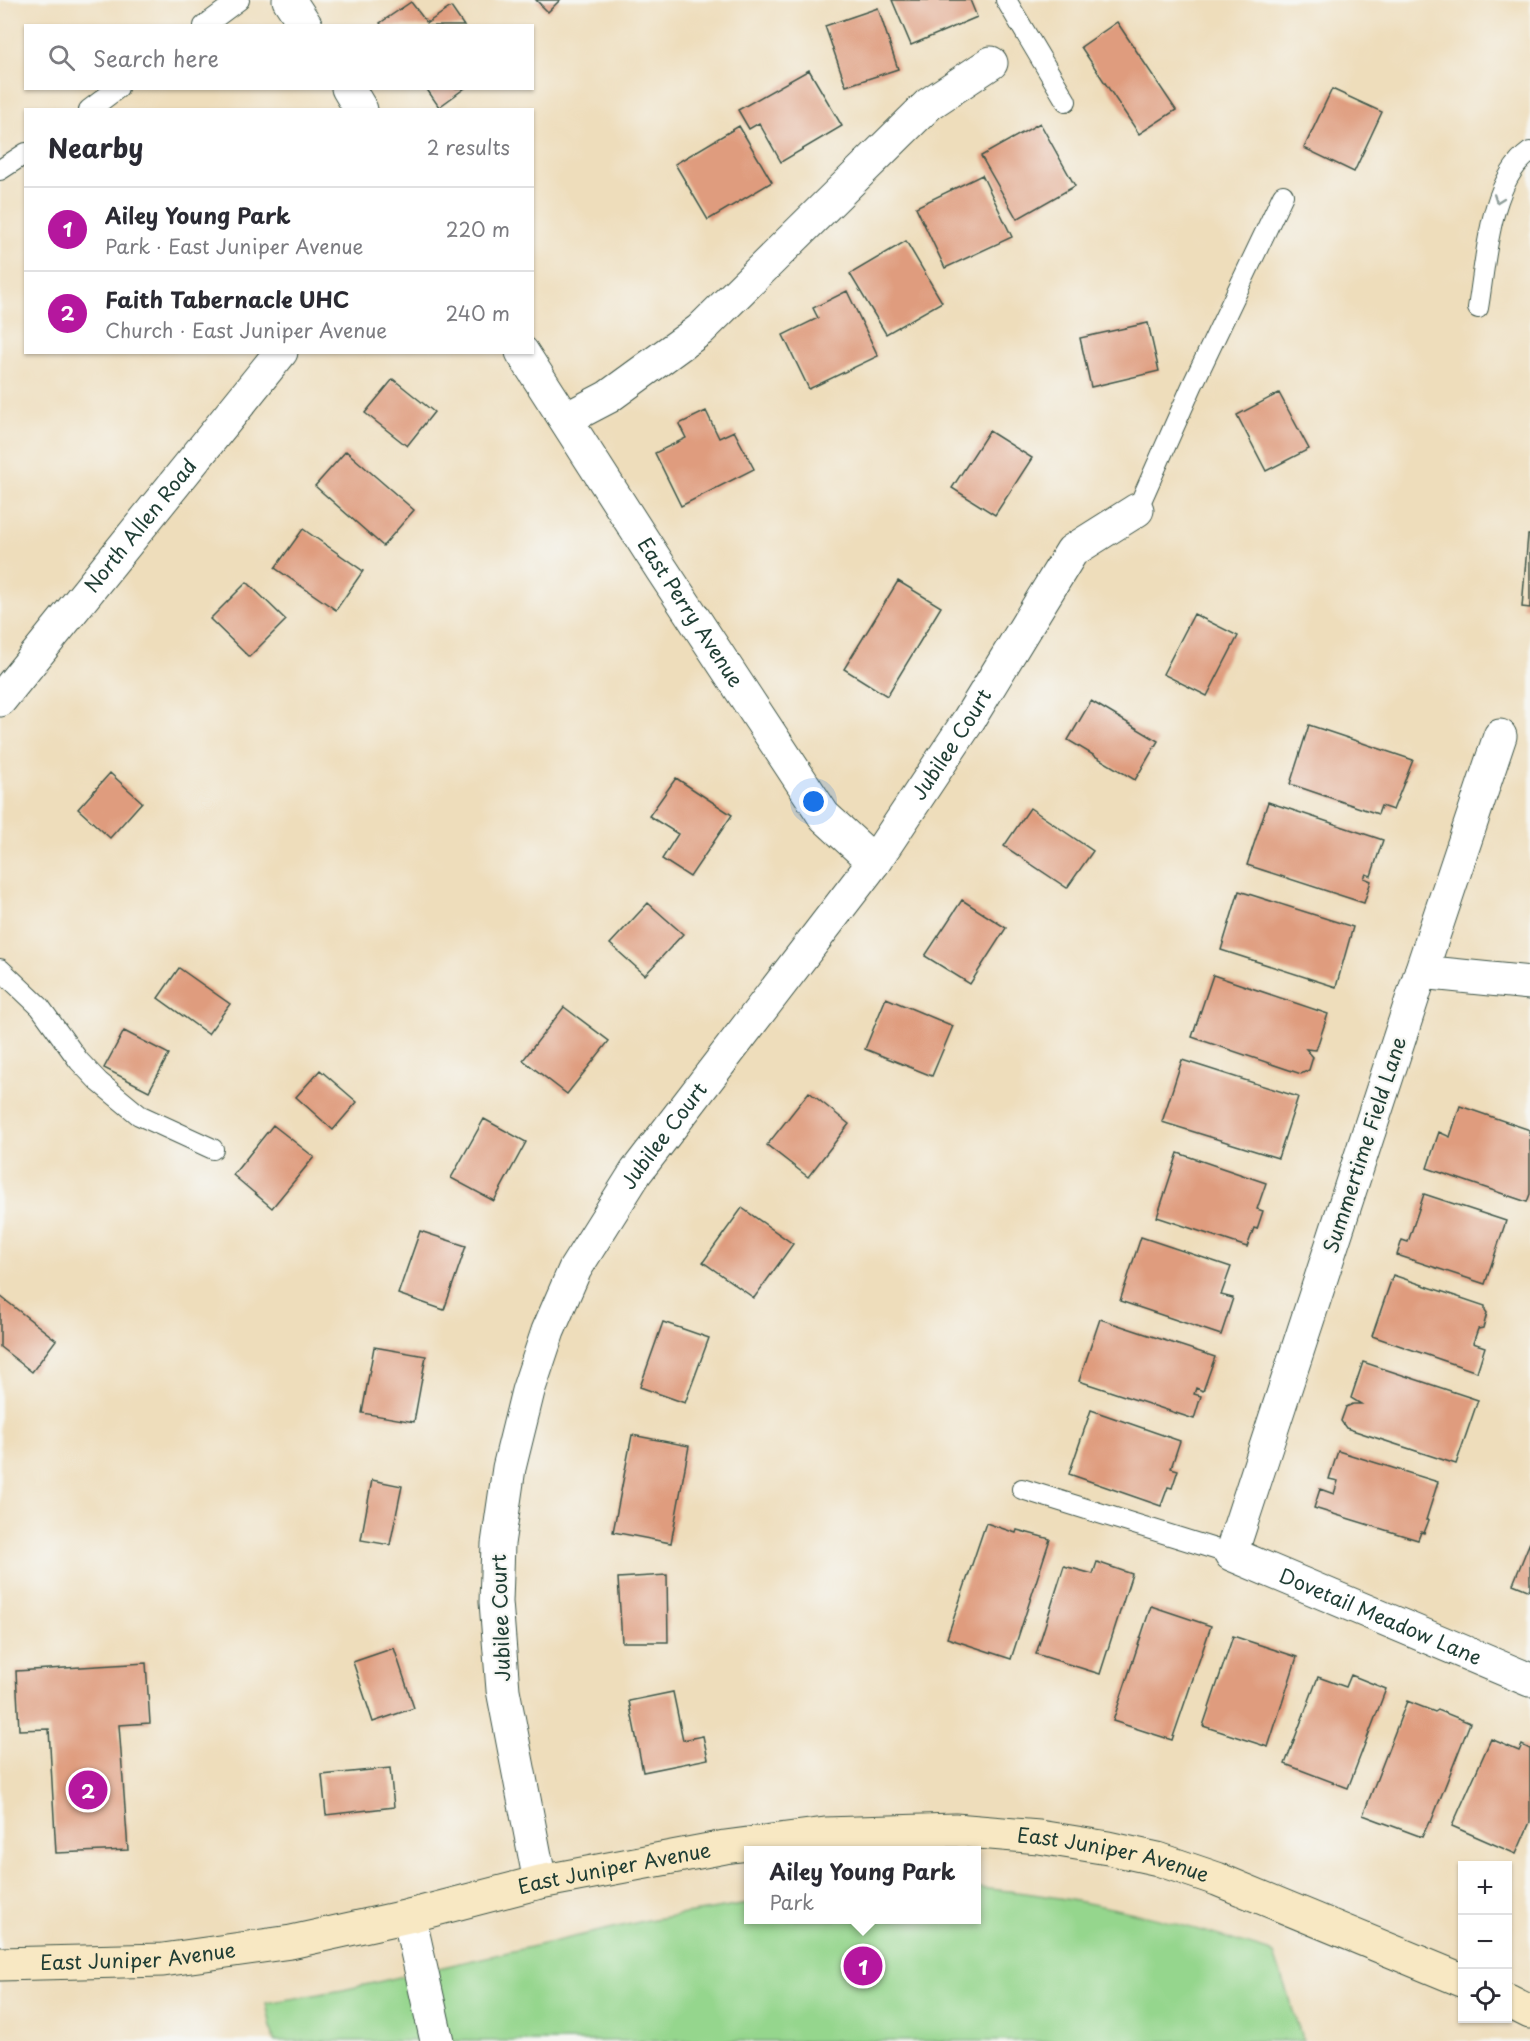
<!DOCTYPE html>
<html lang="en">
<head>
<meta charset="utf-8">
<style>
  :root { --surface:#fff; --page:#f2f2f3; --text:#2b2b33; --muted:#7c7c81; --line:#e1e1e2; --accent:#b5179e }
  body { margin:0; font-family:"Playpen Sans",sans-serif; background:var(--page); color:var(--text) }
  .controls { position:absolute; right:18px; bottom:18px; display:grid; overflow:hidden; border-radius:0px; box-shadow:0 2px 4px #0004 }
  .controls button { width:54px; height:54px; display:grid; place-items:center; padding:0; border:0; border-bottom:2px solid var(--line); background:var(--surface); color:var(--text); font:30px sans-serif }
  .you { position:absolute; left:814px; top:802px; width:21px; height:21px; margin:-15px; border:4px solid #fff; border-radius:50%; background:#1a73e8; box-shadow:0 0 0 9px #1a73e833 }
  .badge { display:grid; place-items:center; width:39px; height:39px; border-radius:50%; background:var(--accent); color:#fff; font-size:20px; font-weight:700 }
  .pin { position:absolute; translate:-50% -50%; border:3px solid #fff; box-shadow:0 2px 6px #0006 }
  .popup { position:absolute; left:744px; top:1846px; width:237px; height:78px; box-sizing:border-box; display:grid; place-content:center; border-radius:0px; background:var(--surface); filter:drop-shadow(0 2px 4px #0005); font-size:20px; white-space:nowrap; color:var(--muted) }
  .popup b { font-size:22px; color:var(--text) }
  .popup::after { content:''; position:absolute; left:50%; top:100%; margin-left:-12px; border:12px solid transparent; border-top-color:var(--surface) }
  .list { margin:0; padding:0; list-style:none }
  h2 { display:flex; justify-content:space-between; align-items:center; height:78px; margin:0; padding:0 24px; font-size:26px }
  h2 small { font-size:20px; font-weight:400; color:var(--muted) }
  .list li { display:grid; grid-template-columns:39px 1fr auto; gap:18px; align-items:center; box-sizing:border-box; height:84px; padding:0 24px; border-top:2px solid var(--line) }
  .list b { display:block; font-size:22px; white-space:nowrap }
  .list p { margin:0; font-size:20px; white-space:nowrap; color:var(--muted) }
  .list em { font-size:20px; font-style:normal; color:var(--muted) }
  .icon { flex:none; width:33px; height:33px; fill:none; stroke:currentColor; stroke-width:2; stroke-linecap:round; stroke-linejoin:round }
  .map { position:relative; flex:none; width:1530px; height:2041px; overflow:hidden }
  .search { position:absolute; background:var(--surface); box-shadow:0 2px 4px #0004; left:24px; top:24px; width:510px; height:66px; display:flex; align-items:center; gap:15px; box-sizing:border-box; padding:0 21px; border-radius:0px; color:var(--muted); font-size:22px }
  .panel { position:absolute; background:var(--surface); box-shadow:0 2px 4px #0004; left:24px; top:108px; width:510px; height:246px; border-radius:0px }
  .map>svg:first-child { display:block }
  .green { fill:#95d68d; stroke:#5a8a60; stroke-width:1.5 }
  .building { fill:#df9c7e }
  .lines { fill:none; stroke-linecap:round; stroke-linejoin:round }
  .lane-casing { stroke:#3e5548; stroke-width:22 }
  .street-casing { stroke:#3e5548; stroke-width:35 }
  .secondary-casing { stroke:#3e5548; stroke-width:35 }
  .lane { stroke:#fff; stroke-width:20 }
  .street { stroke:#fff; stroke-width:33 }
  .secondary { stroke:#f8e8c3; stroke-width:33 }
  .oneway { stroke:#8f9e9a }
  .labels { text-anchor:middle; stroke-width:4.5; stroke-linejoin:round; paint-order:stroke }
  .street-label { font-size:20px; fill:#1f3d34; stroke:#f6f6f2 }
</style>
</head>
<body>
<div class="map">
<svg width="1530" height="2041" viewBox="0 0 1530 2041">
  <rect width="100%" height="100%" fill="#f6f6f2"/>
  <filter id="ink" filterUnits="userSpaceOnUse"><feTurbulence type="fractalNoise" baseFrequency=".0167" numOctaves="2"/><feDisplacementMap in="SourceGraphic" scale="12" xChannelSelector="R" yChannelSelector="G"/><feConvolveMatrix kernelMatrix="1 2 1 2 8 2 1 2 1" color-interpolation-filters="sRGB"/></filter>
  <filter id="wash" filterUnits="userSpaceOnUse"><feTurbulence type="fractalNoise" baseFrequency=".008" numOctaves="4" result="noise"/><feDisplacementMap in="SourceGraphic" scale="24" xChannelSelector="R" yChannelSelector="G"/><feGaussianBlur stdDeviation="1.35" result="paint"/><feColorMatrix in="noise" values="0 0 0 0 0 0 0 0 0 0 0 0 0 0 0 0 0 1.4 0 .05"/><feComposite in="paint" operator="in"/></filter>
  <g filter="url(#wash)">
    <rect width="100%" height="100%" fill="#edb"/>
    <path class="green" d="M977,1888C1080,1896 1171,1920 1268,1951L1274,1954L1303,2041H274L266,2003L343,1990L648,1920L749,1904V1920H977Z"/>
    <g id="blocks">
      <path class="building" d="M536,0H560L548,12Z
        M892,0H970L977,17L911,45Z
        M411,2L427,23L451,7L464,26H382L380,23Z
        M878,8L898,69L846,86L825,26Z
        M1117,22L1176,110L1139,134L1081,47Z
        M809,70L842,126L781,162L759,123L749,129L738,110Z
        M426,88H465L439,107Z
        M1332,89L1382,112L1354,172L1304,148Z
        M1040,123L1075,186L1017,219L981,156Z
        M739,126L772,182L708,220L675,164Z
        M982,175L1012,237L945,268L916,207Z
        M906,241L942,302L886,334L850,274Z
        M847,291L878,356L809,389L783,335L818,318L813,308Z
        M1148,323L1159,371L1091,387L1080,338Z
        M393,379L434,412L407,446L365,413Z
        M1279,393L1309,449L1266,471L1237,415Z
        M706,411L719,438L734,431L754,469L681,506L655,453L686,438L679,424Z
        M989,431L1032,458L995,515L952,488Z
        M346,451L414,510L383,546L315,486Z
        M303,529L363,571L336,610L275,568Z
        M1528,535H1530V608L1522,607Z
        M898,581L941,607L887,696L844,669Z
        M247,582L286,620L249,657L210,619Z
        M1194,614L1238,636L1207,696L1163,674Z
        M1091,701L1158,741L1135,780L1068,740Z
        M1309,725L1413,760L1393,810L1381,806L1378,814L1290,784Z
        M110,773L142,802L110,838L78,809Z
        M676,778L732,815L690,877L662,859L678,834L649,816Z
        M1268,802L1383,840L1371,876L1366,874L1364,878L1371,881L1364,903L1247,865Z
        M1030,808L1093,851L1067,888L1004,846Z
        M1239,891L1353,927L1336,987L1221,950Z
        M962,900L1006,928L970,984L925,956Z
        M648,903L683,934L645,975L610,944Z
        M179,968L230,1004L208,1034L158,998Z
        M1213,975L1328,1014L1316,1050L1306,1049L1313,1057L1309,1070L1301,1074L1192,1037Z
        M886,998L953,1026L932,1076L865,1049Z
        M564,1007L609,1041L567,1094L523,1060Z
        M124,1031L169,1054L149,1091L104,1068Z
        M1182,1060L1298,1097L1278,1158L1162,1122Z
        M320,1070L357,1102L333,1130L296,1097Z
        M809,1092L849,1124L808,1177L767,1145Z
        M1460,1106L1530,1130V1194L1527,1202L1427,1168L1439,1132L1450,1137Z
        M484,1119L526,1142L494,1201L451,1178Z
        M273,1125L314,1157L272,1208L233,1175Z
        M1178,1153L1266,1183L1257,1209L1263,1211L1257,1229L1254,1228L1247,1247L1157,1217Z
        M1424,1194L1506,1221L1485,1284L1397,1255L1402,1240L1408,1242Z
        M742,1208L793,1244L754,1298L703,1262Z
        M420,1231L466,1246L444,1310L398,1294Z
        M1141,1237L1231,1267L1221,1295L1233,1298L1221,1335L1120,1301Z
        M1393,1275L1485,1306V1310L1487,1313L1483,1328L1478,1329L1473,1343L1485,1347L1477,1372L1372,1336Z
        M0,1296L56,1340L32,1372L0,1347Z
        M1100,1319L1215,1357L1203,1391L1196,1388L1194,1394L1201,1396L1194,1419L1079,1381Z
        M663,1322L709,1338L685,1403L640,1387Z
        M374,1347L426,1356L414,1422L362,1413Z
        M1363,1362L1478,1400L1456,1464L1346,1428L1341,1421L1346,1407L1353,1404H1361L1351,1398Z
        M1091,1410L1180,1441L1171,1468L1178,1470L1172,1488L1168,1487L1161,1506L1069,1474Z
        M632,1435L689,1446L671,1543L613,1532Z
        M1338,1451L1438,1482L1426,1520H1429L1424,1533L1421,1532L1418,1540L1314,1508L1320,1489L1334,1494L1338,1481L1329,1479Z
        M372,1480L402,1486L390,1545L361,1540Z
        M986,1523L1016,1533L1017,1530L1050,1539L1011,1659L947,1638Z
        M1530,1542V1591L1513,1584Z
        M1097,1562L1132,1574L1100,1674L1036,1654L1064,1566L1093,1574Z
        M667,1575L668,1642H622L618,1578Z
        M1151,1606L1211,1626L1172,1740L1113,1721Z
        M1233,1636L1297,1657L1268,1747L1203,1726Z
        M394,1648L414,1708L373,1722L353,1662Z
        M146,1663L150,1723L119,1725L128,1850L56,1853L49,1729L19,1730L16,1671Z
        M1351,1675L1386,1689L1348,1788L1285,1764L1318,1677L1346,1687Z
        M673,1692L683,1740L703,1736L708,1759L643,1772L629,1701Z
        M1407,1701L1435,1712L1438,1710L1470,1723L1431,1822H1429L1422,1837L1363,1815Z
        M1491,1739L1519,1751L1522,1745L1530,1749V1822L1516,1854L1452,1826Z
        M390,1768L394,1807L326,1815L322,1775Z"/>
    </g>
  </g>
  <g filter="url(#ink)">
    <use href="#blocks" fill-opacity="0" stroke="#3e5548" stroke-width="1.5"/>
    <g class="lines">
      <g class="lane-casing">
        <path id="lane" d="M1006,0L1066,101
          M204,26L239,0
          M89,110L118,88
          M0,170L26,153
          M1478,308C1486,261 1489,181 1530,152
          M1137,510L1192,386L1283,195
          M0,969L40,1007L79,1061L99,1082L139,1115L213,1149
          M1022,1489L1231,1554"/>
      </g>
      <g class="street-casing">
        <g id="street">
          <path d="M289,0L306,26"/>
          <path d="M348,88L361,110"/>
          <path id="s1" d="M522,352L662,570L824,816L874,862"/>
          <path d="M566,419L608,397L700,330L929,104L991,63"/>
          <path id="s2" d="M0,700L281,352"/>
          <path id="s3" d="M1500,736L1421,972L1231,1554L1530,1680"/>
          <path d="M1421,972L1530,983"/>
          <path id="s4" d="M540,1882L503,1690L496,1602L498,1544L509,1468L528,1391L548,1331L575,1269L636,1172L874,862L968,721L1072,551L1137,510"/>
          <path d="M409,1916L437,2041"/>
        </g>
      </g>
      <g class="secondary-casing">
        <g id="secondary">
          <path id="s5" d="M0,1964L163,1960L291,1942L409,1916L540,1882L725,1847L825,1834L955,1830L1039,1837L1108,1848L1158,1859L1217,1879L1462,1980"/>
          <path d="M1508,2001L1530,2012"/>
        </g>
      </g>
      <use href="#lane" class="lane"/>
      <use href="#street" class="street"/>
      <use href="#secondary" class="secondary"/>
    </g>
    <defs><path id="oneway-chevron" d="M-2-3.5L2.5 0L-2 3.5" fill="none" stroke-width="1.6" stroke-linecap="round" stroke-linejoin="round" transform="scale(1.5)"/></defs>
    <use class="oneway" href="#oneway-chevron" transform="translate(1498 199) rotate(110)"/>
  </g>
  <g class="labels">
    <g class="street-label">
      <text dy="7" stroke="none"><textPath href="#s2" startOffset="224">North Allen Road</textPath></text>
      <text dy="7" stroke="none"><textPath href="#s1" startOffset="310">East Perry Avenue</textPath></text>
      <text dy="7" stroke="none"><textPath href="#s4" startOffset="1275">Jubilee Court</textPath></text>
      <text dy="7" stroke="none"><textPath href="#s4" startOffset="789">Jubilee Court</textPath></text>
      <text transform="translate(1365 1145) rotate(-72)" y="7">Summertime Field Lane</text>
      <text dy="7" stroke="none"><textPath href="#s3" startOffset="1023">Dovetail Meadow Lane</textPath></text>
      <text transform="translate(501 1618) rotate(-92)" y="7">Jubilee Court</text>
      <text dy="7" stroke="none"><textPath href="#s5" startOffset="1128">East Juniper Avenue</textPath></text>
      <text dy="7" stroke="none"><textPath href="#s5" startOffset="624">East Juniper Avenue</textPath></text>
      <text dy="7" stroke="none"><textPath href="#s5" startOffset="138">East Juniper Avenue</textPath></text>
    </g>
  </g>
</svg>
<div class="controls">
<button>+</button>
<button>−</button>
<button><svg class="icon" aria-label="locate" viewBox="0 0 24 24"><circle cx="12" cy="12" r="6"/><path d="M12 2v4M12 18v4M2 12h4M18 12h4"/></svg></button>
</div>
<div class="you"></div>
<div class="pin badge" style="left:863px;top:1966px">1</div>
<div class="popup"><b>Ailey Young Park</b>Park</div>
<div class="pin badge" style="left:88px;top:1790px">2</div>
<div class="search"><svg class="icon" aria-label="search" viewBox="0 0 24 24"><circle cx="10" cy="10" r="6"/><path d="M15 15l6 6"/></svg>Search here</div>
<section class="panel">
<h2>Nearby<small>2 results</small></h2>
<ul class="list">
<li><span class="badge">1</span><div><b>Ailey Young Park</b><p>Park · East Juniper Avenue</p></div><em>220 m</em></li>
<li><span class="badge">2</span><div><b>Faith Tabernacle UHC</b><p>Church · East Juniper Avenue</p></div><em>240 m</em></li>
</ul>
</section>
</div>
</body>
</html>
